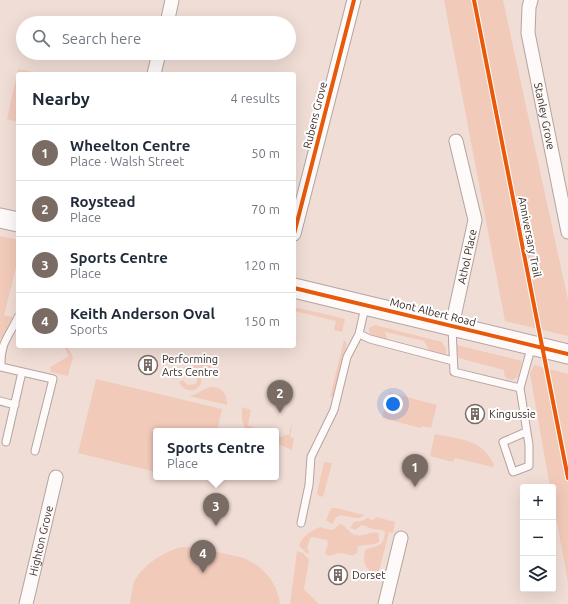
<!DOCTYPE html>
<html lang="en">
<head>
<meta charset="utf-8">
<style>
  :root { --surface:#fff; --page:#f6f6f7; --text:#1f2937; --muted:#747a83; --line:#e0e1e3; --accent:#7a6b65 }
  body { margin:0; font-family:Ubuntu,sans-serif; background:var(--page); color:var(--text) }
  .controls { position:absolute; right:12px; bottom:12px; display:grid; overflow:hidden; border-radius:4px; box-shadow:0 4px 16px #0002 }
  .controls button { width:36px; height:36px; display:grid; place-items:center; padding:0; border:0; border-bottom:1px solid var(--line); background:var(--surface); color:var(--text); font:20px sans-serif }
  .you { position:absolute; left:393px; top:404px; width:14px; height:14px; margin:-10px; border:3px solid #fff; border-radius:50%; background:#1a73e8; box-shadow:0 0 0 6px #1a73e833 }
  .badge { display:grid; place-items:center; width:26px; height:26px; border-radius:50%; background:var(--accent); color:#fff; font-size:13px; font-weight:700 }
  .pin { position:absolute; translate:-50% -33px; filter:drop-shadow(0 1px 2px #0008) }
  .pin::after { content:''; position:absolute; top:21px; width:14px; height:12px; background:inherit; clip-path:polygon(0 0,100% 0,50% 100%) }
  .popup { position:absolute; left:153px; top:428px; width:126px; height:52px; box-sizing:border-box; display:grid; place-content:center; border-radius:4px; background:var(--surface); filter:drop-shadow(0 1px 3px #0005); font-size:13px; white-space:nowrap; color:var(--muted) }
  .popup b { font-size:15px; color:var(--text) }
  .popup::after { content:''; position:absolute; left:50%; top:100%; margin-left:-8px; border:8px solid transparent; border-top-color:var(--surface) }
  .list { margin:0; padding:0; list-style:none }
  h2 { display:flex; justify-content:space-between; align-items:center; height:52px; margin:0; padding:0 16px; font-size:17px }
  h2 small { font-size:13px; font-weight:400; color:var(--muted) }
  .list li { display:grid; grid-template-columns:26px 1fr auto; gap:12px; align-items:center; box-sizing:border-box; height:56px; padding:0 16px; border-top:1px solid var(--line) }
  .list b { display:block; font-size:15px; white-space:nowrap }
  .list p { margin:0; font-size:13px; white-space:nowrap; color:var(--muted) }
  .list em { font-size:13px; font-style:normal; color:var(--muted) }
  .icon { flex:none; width:22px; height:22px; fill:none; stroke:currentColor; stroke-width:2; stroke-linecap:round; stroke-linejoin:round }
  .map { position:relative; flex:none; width:568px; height:604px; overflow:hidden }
  .search { position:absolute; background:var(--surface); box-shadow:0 4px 16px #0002; left:16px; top:16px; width:280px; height:44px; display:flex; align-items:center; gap:10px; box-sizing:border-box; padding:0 14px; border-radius:22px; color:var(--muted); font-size:15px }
  .panel { position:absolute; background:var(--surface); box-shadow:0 4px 16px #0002; left:16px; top:72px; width:280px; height:276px; border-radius:4px }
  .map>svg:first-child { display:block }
  .green { fill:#f2caba }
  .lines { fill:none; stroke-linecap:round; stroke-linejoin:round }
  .service-casing { stroke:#b3a4a0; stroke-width:9 }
  .minor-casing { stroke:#b3a4a0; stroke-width:15 }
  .secondary-casing { stroke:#b3a4a0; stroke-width:21 }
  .service { stroke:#fdfaf9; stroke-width:7 }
  .minor { stroke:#fdfaf9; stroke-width:13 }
  .secondary { stroke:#fdfaf9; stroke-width:19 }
  .cycleway-casing { stroke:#fff; stroke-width:6 }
  .cycleway { stroke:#e8590c; stroke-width:4 }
  .labels { text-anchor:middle; stroke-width:4; stroke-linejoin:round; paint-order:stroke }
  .street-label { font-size:11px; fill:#3a2d28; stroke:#fff }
  .poi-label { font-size:11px; fill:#3a2d28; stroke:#fff; text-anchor:start }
</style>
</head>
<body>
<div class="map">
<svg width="568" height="604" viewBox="0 0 568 604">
  <rect width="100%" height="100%" fill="#f0ddd6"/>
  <path class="green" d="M444,0H503L568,300V336L505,321Z
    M18,69L43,74H18V122L7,119Z
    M0,236L18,240V260L4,315L14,318L7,331L0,340Z
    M294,307L345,319L342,332L334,330L336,321L294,311Z
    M375,325L442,342L446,349V355L430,352L424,341L385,332L388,341L380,340L369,332V328Z
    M344,340L347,343L334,396L330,397Z
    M457,345L522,361L518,377L512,380L507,379L504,374V370L459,358L457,351Z
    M67,346L73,357L68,376L51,372L50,367L69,356L64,347Z
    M196,358L213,363L209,375L199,373C203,380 202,385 195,390C187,391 182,389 179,382L183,380L188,385L196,384C198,379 197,375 192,372Z
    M534,365L568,374V582L553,501V487H550L530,374Z
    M96,379L222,409L217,431H156V472L78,453Z
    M212,387C222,387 228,395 227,405L189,396C198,395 203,388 212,387Z
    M389,392L437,405L431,428L422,426L421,428L382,418Z
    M242,407L251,410L248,425L254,428V431H247C241,424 242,416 242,407Z
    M291,425H292L290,437L294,438L292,450L276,443V436L283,437V435H289Z
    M435,434C459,439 483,439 494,465L493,467L455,458L453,462L430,456Z
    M324,462L332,463L323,497L317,495V493Z
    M332,508H336L364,515C355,525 338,505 333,524L326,521L330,510Z
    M376,517L395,522L393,533L389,532L378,575C366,572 361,561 366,549C377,546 384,547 385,532L382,530L373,529L362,525L355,530L351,528V527L354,522L362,521L367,518L373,520Z
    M340,524C346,525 349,533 355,535C364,537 369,531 378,533L379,537V542L375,544L358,546L357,553C350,558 347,553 340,553C335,553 332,557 327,555L325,553L328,544L327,540L312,537L310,538L307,549L309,552L308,554L299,546C302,536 311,531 320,527L327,529L333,530Z
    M182,547C196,547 209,550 222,553C229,555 237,556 243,558C263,565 278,584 280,604H130C131,597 132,586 135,580C146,562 164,552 182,547Z
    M297,551L303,553L309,560L304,589L319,604H290Z"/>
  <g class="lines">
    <g class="service-casing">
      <path id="service" d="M18,317C9,337 0,342 1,367L53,379L35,451
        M452,328L454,372L520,388
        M359,334L370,339L453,361
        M0,401L15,405
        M526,432L503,442L513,472L529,466V445L520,388L532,345
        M6,442L22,372
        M301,523L309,485L311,457L334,410L347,357L359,334L365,307"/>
    </g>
    <g class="minor-casing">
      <g id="minor">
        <path id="s1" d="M531,0L529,7L528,33L568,232"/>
        <path d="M167,23L172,0"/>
        <path d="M154,74L159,53"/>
        <path d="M294,234L354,0"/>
        <path id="s2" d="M452,326L475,220L456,141"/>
        <path id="s3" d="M26,604L56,477"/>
        <path d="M385,604L401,538"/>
      </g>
    </g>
    <g class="secondary-casing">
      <path id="secondary" d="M0,218L18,222
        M294,288L568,354"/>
    </g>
    <use href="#service" class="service"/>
    <use href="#minor" class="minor"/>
    <use href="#secondary" class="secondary"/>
    <g class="cycleway-casing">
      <path id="cycleway" d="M474,0L568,478
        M294,234L354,0
        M294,288L568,354"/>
    </g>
    <use href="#cycleway" class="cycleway"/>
  </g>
  <defs>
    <g id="building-ring" transform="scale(1)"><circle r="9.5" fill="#fff" stroke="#7a6b65" stroke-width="1.5"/><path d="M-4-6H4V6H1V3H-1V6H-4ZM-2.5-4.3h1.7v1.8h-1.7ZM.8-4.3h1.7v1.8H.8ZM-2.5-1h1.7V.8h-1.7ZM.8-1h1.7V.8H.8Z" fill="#7a6b65"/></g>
  </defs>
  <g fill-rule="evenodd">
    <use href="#building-ring" x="148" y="365"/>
    <use href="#building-ring" x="475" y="414"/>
    <use href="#building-ring" x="338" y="575"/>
  </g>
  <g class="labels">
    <g class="street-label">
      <text transform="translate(315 115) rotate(-76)" y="4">Rubens Grove</text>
      <text dy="4" stroke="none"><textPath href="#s1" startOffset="118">Stanley Grove</textPath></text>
      <text transform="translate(530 237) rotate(79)" y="4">Anniversary Trail</text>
      <text dy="4" stroke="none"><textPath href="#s2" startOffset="71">Athol Place</textPath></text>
      <text transform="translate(433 312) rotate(14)" y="4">Mont Albert Road</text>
      <text dy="4" stroke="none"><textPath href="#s3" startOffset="65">Highton Grove</textPath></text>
    </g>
    <g class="poi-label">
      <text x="162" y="363">Performing<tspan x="162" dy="13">Arts Centre</tspan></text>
      <text x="489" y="418">Kingussie</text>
      <text x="352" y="579">Dorset</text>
    </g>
  </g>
</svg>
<div class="controls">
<button>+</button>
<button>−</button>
<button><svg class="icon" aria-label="layers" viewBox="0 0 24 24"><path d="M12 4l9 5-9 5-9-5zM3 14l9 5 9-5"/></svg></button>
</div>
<div class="you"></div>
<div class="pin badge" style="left:415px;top:487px">1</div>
<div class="pin badge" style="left:280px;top:413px">2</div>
<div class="pin badge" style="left:216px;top:526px">3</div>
<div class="popup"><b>Sports Centre</b>Place</div>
<div class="pin badge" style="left:203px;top:573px">4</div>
<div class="search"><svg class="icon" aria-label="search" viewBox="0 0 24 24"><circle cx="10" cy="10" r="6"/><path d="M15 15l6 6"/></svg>Search here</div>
<section class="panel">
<h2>Nearby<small>4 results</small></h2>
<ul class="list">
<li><span class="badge">1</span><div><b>Wheelton Centre</b><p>Place · Walsh Street</p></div><em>50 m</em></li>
<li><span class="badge">2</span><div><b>Roystead</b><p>Place</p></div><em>70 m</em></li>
<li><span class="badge">3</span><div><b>Sports Centre</b><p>Place</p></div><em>120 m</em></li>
<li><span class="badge">4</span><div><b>Keith Anderson Oval</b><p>Sports</p></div><em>150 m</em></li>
</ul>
</section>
</div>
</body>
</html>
